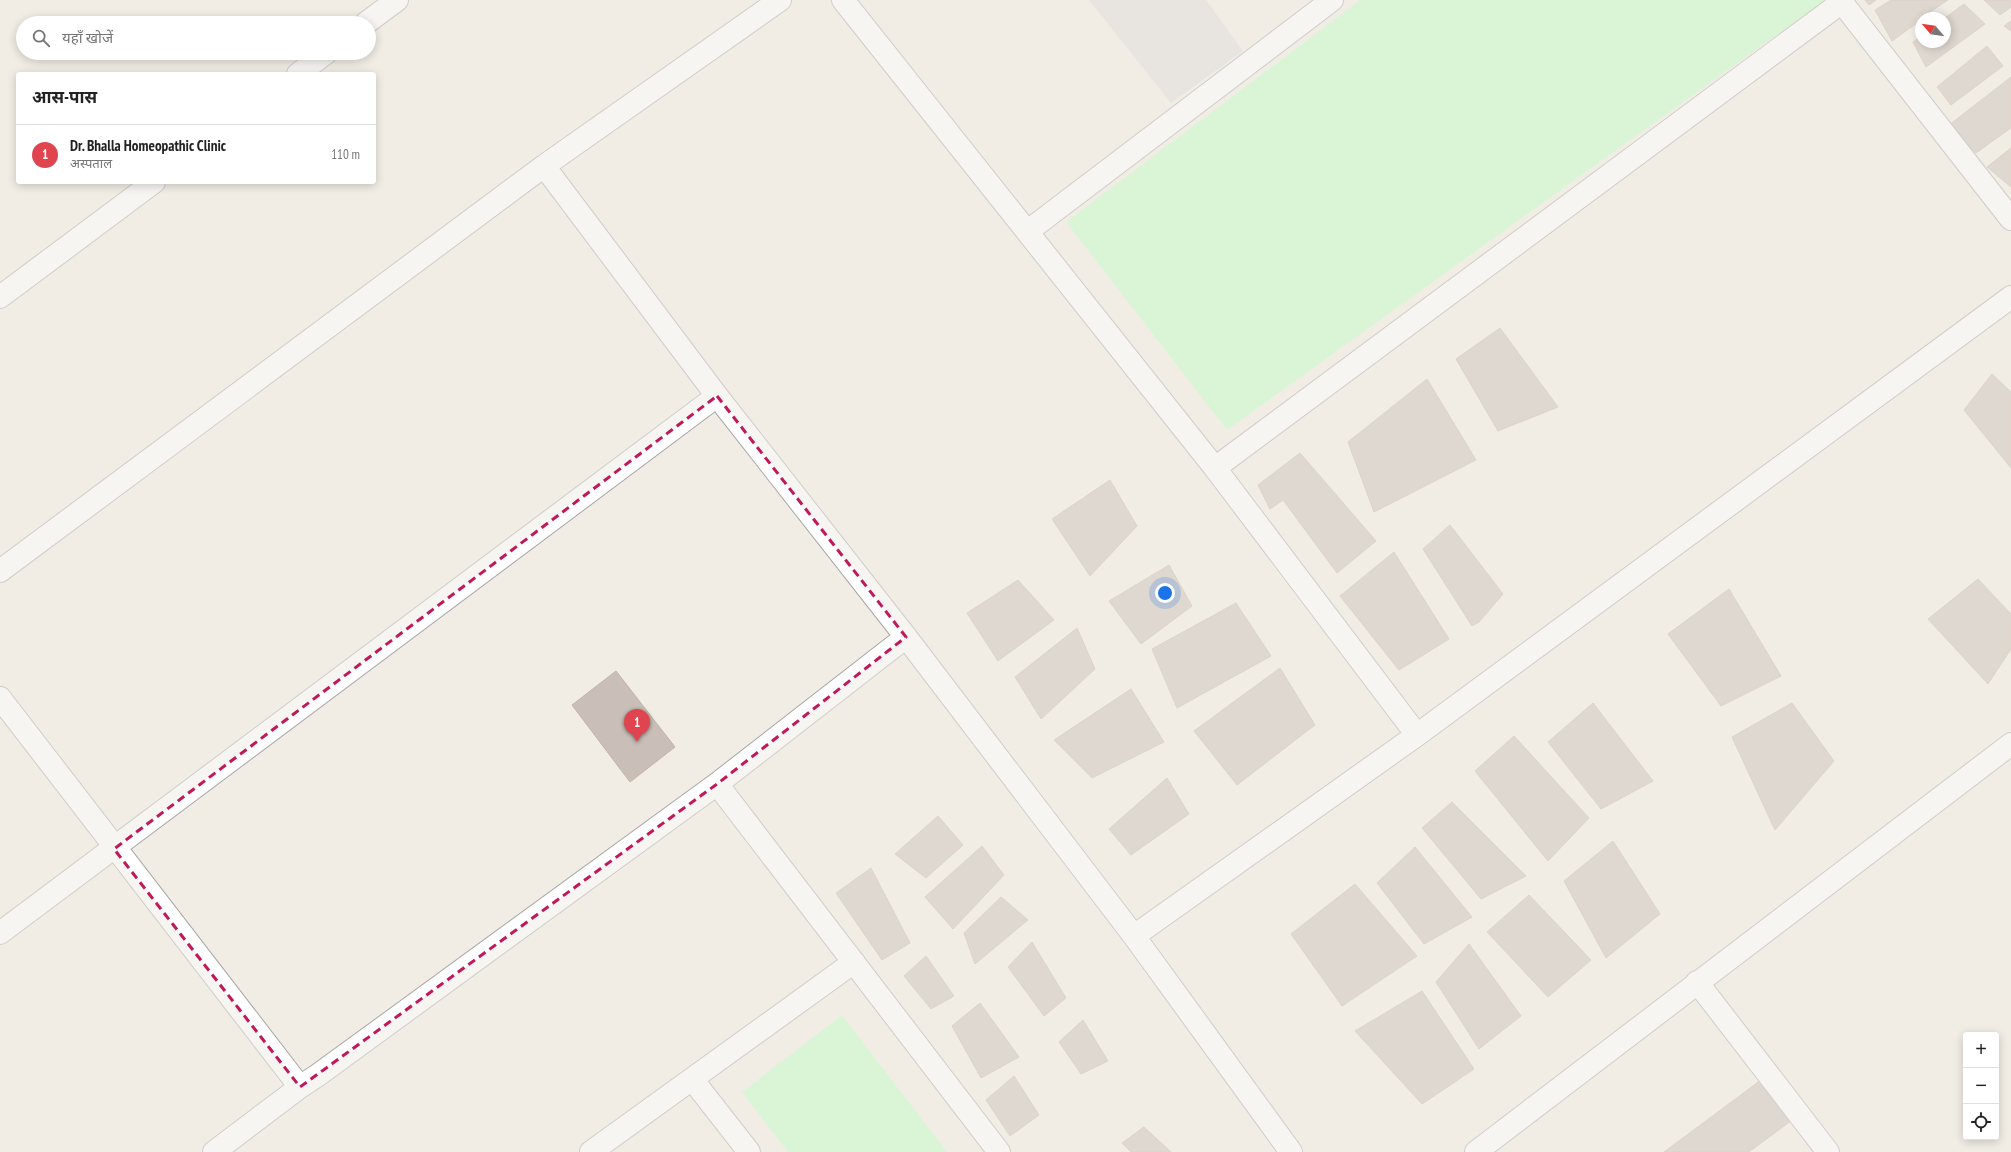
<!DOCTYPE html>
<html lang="hi">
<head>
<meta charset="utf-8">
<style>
  :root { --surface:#fff; --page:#f2f2f2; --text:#222; --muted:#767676; --line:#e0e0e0; --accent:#2563eb }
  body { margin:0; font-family:"PT Sans Narrow","Noto Sans Devanagari",sans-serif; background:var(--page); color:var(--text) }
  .controls { position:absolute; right:12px; bottom:12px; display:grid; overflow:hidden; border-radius:4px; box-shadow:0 2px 10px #0003 }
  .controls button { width:36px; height:36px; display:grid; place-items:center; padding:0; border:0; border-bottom:1px solid var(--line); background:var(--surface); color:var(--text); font:20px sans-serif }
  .compass { position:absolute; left:1915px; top:12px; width:36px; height:36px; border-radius:50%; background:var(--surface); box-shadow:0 2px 10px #0003; rotate:299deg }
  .you { position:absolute; left:1165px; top:593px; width:14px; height:14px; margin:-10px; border:3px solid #fff; border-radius:50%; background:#1a73e8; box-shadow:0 0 0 6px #1a73e833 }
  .badge { display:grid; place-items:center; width:26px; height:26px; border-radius:50%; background:var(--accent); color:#fff; font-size:13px; font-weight:700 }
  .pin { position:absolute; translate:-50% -33px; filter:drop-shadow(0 1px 2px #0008) }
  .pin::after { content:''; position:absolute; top:21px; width:14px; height:12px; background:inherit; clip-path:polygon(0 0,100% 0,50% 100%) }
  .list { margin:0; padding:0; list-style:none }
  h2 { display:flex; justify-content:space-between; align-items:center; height:52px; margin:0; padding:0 16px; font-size:17px }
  h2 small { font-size:13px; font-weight:400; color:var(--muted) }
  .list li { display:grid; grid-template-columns:26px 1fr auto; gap:12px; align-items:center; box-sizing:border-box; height:60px; padding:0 16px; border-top:1px solid var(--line) }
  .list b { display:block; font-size:15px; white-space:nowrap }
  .list p { margin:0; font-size:13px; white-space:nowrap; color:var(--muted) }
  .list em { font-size:13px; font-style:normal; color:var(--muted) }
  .icon { flex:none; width:22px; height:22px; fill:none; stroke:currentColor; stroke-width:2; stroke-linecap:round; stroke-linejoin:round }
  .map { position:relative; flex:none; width:2011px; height:1152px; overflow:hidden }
  .search { position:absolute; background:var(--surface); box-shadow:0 2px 10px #0003; left:16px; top:16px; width:360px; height:44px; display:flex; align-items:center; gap:10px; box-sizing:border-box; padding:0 14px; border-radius:22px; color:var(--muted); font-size:15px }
  .panel { position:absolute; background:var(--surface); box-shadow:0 2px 10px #0003; left:16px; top:72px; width:360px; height:112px; border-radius:4px }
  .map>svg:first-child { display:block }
  .residential { fill:#dedcdc }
  .park { fill:#bffec3 }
  .building { fill:#c9bfb8; stroke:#c4b3a6 }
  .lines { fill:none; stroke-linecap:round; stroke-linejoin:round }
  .street-casing { stroke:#a7a7a7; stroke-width:24 }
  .street { stroke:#fff; stroke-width:22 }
  .marked { fill:none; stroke:#c2185b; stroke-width:3; stroke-dasharray:8 5; stroke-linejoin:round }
</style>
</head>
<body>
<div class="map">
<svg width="2011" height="1152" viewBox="0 0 2011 1152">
  <rect width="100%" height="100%" fill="#f1ede5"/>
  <path class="residential" d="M1089,0H1206L1243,51L1171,103Z"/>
  <path class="park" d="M1360,0H1825L1227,430L1066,222Z
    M842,1015L947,1152H788L742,1092Z"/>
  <path class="building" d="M1865,0H1876L1869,5Z
    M1891,0H1948L1921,18V20L1892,41L1875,10Z
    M1984,0H2011V7L2000,15Z
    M1964,4L1985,24L1926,67L1913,42L1921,36V42H1945V18Z
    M2011,21V31L2004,26Z
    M1987,46L2003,66L1951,105L1937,87Z
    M2011,77V128L1976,153L1949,125Z
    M2011,148V187L1987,167Z
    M1500,328L1558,407L1498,431L1456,359Z
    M1992,374L2011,392V468L1964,410Z
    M1427,379L1476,460L1374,512L1348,442Z
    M1300,453L1376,541L1337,573L1283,500L1270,509L1258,485Z
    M1110,480L1137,526L1090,576L1052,519Z
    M1450,525L1503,594L1479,622L1472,626L1423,549Z
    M1394,552L1449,639L1399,670L1340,596Z
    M1169,565L1192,606L1141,644L1109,601Z
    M1978,579L2011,614V649L1988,684L1928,619Z
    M1018,580L1054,620L998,661L967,613Z
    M1729,589L1781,676L1721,706L1668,634Z
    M1236,603L1271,656L1177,708L1152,649Z
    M1077,628L1095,669L1041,719L1015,677Z
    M1280,668L1315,725L1237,785L1194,731Z
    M616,671L675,747L630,782L572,705Z
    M1131,689L1164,742L1092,778L1054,740Z
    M1593,703L1653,781L1601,809L1548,742Z
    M1792,703L1834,761L1775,830L1732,737Z
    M1514,736L1589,818L1548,861L1475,771Z
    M1167,778L1189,814L1131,855L1109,829Z
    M1452,802L1526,876L1481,899L1422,828Z
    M938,816L963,845L926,878L895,854Z
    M1613,841L1660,914L1606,958L1564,881Z
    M982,846L1004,875L953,929L925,897Z
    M1415,847L1472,917L1424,944L1377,883Z
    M871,868L910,943L882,960L836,893Z
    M1355,884L1417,956L1342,1006L1291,934Z
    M1529,895L1591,960L1548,997L1487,932Z
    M1001,897L1028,920L975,964L964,933Z
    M1032,942L1066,998L1044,1016L1008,967Z
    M1469,944L1521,1016L1479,1049L1436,982Z
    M926,956L954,996L931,1009L904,976Z
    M1422,991L1474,1069L1422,1104L1355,1031Z
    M980,1003L1019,1057L981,1078L952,1026Z
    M1083,1020L1108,1061L1081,1074L1059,1042Z
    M1769,1074L1799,1115L1749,1152H1664Z
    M1014,1076L1039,1115L1010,1136L986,1100Z
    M1144,1127L1171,1152H1131L1122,1143Z"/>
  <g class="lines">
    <g class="street-casing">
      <path id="street" d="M843,0L1215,468L1417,735
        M1840,0L2011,219
        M366,23L397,0
        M298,74L326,53
        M544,166L717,396L906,637L1134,936L1291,1152
        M1028,231L1332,0
        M0,297L154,182
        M1215,468L1842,2
        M0,571L544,166L780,0
        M0,698L300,1087
        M717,784L999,1152
        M0,933L717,396
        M1134,936L1417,735L2011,297
        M1697,982L1828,1152
        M692,1079L749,1152
        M214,1152L300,1087L318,1075L717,784L906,637
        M591,1152L854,962
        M1476,1152L2011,744"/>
    </g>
    <use href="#street" class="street"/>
  </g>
  <path d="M0 0H2011V1152H0ZM717,396L906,637L717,784L300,1087L114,849Z" fill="#f1ede5" fill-opacity=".55" fill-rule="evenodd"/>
  <path class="marked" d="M717,396L906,637L717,784L300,1087L114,849Z"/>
</svg>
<div class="controls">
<button>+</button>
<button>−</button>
<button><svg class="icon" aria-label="locate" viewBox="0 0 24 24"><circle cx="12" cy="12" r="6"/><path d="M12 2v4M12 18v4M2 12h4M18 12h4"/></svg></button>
</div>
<svg class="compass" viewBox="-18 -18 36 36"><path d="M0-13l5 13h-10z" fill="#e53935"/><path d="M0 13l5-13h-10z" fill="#767676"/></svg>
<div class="you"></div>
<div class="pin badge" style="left:637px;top:742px;background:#e0444e">1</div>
<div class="search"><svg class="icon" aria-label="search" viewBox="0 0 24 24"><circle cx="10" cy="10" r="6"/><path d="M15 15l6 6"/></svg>यहाँ खोजें</div>
<section class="panel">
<h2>आस-पास<small></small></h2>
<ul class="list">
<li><span class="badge" style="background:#e0444e">1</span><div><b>Dr. Bhalla Homeopathic Clinic</b><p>अस्पताल</p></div><em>110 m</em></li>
</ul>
</section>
</div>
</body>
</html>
